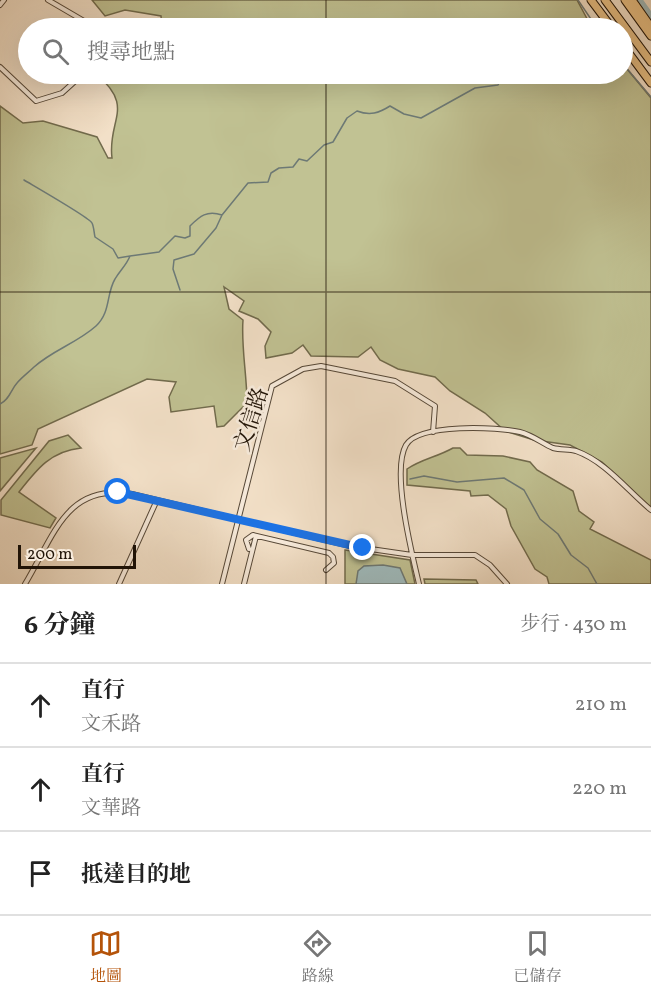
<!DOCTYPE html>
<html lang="zh-TW">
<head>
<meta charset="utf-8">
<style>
  :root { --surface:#fff; --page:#f6f6f6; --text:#222; --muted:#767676; --line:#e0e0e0; --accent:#b45309 }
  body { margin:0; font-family:Vollkorn,"Noto Serif TC",serif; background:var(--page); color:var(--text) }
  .scale { position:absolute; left:18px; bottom:15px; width:118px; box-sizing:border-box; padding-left:6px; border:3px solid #211407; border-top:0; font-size:16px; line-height:21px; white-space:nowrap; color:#211407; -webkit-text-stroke:4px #f8ecdd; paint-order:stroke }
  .stop { position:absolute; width:18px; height:18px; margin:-14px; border:4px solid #1a73e8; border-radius:50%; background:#fff }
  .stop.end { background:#1a73e8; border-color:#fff; box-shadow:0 2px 6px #0008 }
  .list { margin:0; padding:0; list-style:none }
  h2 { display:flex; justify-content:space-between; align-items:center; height:78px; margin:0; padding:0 24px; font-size:26px }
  h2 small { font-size:20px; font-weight:400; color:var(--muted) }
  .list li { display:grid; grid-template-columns:39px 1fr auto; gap:18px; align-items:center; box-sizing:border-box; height:84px; padding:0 24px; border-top:2px solid var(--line) }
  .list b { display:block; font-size:22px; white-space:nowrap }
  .list p { margin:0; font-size:20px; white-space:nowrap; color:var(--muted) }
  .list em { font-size:20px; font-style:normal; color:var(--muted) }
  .icon { flex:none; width:33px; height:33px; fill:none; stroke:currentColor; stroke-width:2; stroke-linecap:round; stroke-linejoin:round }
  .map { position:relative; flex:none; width:651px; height:584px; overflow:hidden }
  .search { position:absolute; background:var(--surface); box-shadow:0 6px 24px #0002; left:18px; right:18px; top:18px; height:66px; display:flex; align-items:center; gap:15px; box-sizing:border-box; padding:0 21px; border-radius:33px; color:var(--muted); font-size:22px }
  .sheet { height:330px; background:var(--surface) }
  nav { display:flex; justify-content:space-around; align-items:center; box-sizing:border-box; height:84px; border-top:2px solid var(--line); background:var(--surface); font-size:16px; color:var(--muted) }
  nav a { display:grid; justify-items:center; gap:3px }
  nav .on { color:var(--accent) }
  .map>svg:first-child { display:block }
  .green { fill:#c1c293; stroke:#716b4d; stroke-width:1.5 }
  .water { fill:#9fbcbf; stroke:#6d7975; stroke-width:1.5 }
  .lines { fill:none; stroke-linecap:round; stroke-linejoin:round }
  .stream { stroke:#6d7975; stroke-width:1.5 }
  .river { stroke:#9fbcbf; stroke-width:7 }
  .street-casing { stroke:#564838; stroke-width:6 }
  .highway-casing { stroke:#211407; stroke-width:9 }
  .street { stroke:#f8ecdd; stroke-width:4 }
  .highway { stroke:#eac185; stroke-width:7 }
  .route { stroke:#1a73e8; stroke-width:8 }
  .grid { fill:none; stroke:#211407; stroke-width:1.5; stroke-opacity:0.55 }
  .labels { text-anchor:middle; stroke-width:5; stroke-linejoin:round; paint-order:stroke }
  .street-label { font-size:22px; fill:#211407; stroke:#f8ecdd }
</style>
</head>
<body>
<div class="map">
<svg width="651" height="584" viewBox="0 0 651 584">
  <rect width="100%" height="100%" fill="#f4e2ca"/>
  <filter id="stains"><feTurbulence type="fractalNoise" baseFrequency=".00333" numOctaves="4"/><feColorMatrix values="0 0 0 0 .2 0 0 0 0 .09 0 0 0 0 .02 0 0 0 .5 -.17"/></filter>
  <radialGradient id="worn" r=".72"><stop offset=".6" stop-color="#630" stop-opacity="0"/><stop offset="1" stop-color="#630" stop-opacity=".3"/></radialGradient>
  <path class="green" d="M92,0H577L592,28H162L161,16L125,10L105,16Z
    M623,64L651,98V508L602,462L570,445L534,440L505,431L485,413L450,391L435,377L398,369L380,360L371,347L358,357L311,356L303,345L292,353L266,358L265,346L271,332L258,319L239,311L244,301L224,287L229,309L243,320C241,347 247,375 247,403L224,426L217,427L214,406L171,412L169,397L176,382L147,379L38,429L32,445L0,454V106L23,123L43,121L97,137L108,158H112C107,120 136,107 96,74H622Z
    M68,435L81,448C51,451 37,469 19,492L56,518L50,528L1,515V500L49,441Z
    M36,448L0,491V458Z
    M453,448H460L467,455L503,456L530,462L537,470L573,491L579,511L594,522L590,529L651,560V584H549L547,577L535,569L511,526L506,509L488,495L471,496L470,491L407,485V469C422,459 437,457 453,448Z
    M345,550L410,560L415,584H345Z
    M424,579L476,580L478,584H425Z"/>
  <path class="water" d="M383,565L400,568L407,584H356L358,571L364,566Z"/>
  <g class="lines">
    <path class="stream" d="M578,0L597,28
      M622,63L651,97
      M24,180C34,186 90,218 92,223C94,227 94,233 95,237L113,249L118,258L130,256
      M180,290L173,269L174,260L194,254L216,228L222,215
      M0,404C10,399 10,391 17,383C22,377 29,372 34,367C53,350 77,343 96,326C111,312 106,294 115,279C120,270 126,266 130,256L159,252L175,236L185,238L190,236V226C200,216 207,210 222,215L248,183L268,182L271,173L279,168L293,167L299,159L307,161L324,145L333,142L347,118L357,111C370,116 379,113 390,106L404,114L421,118L475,88L498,85L503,74
      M410,479L424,476L457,482L504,478L524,490L540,519L558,534L571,555L588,568L597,584"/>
    <path class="river" d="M639,0L651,17"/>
    <g class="street-casing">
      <path id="street" d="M48,0L96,28
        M0,5L4,0
        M0,67L36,101L62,93L83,74
        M249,549L246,540L253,535L329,553L333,557L334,563L326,570
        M25,584C54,536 66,483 132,494L350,546L412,555H475L490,565L507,584
        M119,584L157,500
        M222,584L272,386L303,369L321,366L395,381L435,406L433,432
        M244,584L256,536
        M419,584C412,554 391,471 406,445C419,423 498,427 520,432C532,435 542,443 553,448C561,450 569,449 576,451C605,461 628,491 651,510"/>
    </g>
    <g class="highway-casing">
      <path id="highway" d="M591,0L612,28
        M605,0L651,62
        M625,0L651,36
        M632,0L651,27
        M622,44L651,83"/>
    </g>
    <use href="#street" class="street"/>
    <use href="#highway" class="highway"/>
  </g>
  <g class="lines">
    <path class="route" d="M118,492L363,548"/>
  </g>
  <path class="grid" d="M326,0V28M326,74V584M0,292H651"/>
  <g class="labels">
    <g class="street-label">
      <text transform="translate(250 419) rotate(-72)" y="8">文信路</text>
    </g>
  </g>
  <rect width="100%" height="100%" filter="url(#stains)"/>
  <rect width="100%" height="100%" fill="url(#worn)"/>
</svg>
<div class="scale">200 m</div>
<div class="stop" style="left:118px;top:492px"></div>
<div class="stop end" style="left:363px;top:548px"></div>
<div class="search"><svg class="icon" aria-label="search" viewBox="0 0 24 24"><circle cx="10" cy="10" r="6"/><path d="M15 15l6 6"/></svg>搜尋地點</div>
</div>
<section class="sheet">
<h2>6 分鐘<small>步行 · 430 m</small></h2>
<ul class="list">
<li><svg class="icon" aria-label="ahead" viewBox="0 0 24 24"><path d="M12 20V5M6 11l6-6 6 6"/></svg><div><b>直行</b><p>文禾路</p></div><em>210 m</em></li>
<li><svg class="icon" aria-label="ahead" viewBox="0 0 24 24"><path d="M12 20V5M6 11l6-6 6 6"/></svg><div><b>直行</b><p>文華路</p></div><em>220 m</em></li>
<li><svg class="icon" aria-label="arrive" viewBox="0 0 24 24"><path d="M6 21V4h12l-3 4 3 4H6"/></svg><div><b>抵達目的地</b></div></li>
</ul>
</section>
<nav>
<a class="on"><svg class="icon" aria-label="map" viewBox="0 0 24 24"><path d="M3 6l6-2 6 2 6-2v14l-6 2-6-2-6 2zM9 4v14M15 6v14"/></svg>地圖</a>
<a><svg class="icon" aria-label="directions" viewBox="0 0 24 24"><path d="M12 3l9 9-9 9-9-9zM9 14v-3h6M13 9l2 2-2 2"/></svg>路線</a>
<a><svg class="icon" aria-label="saved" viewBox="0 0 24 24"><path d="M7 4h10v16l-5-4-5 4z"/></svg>已儲存</a>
</nav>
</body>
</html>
